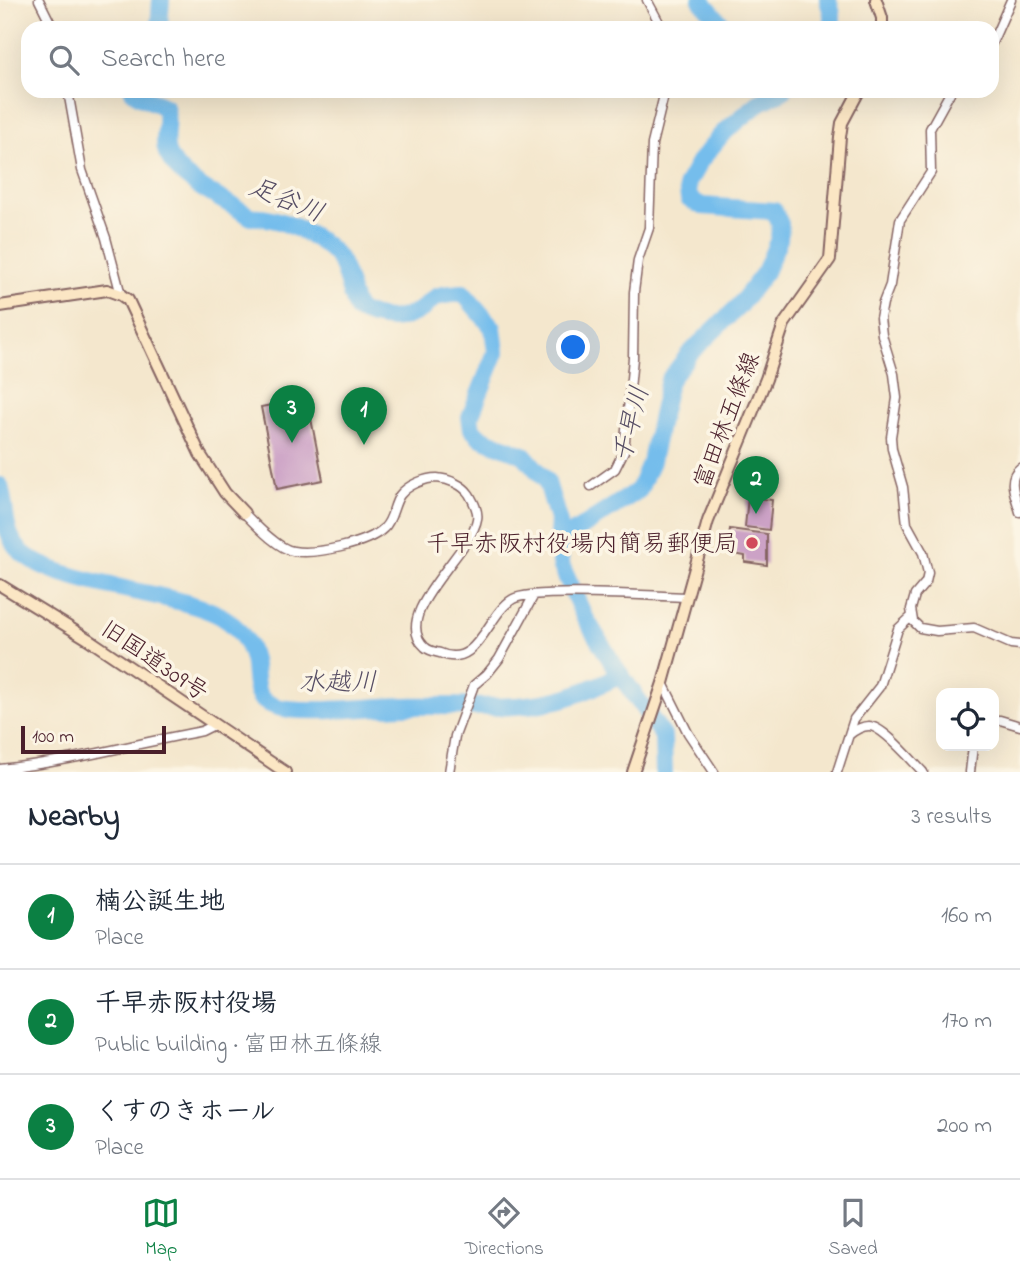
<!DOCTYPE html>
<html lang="en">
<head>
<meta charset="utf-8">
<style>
  :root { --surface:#fff; --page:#f6f6f7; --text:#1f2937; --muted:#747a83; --line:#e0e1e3; --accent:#0b8043 }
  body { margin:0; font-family:"Indie Flower","Klee One",sans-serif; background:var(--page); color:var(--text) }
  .controls { position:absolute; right:21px; bottom:21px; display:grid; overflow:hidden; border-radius:14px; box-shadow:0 7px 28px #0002 }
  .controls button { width:63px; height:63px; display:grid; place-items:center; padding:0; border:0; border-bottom:2px solid var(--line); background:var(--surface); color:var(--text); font:35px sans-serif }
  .scale { position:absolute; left:21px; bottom:18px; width:145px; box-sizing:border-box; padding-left:7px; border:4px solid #4a1f2b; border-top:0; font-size:19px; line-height:24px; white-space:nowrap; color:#4a1f2b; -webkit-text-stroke:5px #fcf5e5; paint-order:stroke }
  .you { position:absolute; left:574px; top:348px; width:24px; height:24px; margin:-18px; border:5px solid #fff; border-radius:50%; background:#1a73e8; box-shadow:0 0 0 10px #1a73e833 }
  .badge { display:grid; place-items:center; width:46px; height:46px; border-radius:50%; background:var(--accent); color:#fff; font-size:23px; font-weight:700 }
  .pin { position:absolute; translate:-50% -58px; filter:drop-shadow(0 2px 4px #0008) }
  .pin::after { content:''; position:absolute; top:37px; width:24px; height:21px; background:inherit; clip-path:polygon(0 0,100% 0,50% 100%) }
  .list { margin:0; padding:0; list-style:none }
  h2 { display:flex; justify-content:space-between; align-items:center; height:91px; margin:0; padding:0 28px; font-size:30px }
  h2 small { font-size:23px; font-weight:400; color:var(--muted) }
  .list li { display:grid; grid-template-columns:46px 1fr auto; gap:21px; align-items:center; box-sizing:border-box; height:105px; padding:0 28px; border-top:2px solid var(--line) }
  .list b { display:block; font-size:26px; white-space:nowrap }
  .list p { margin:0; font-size:23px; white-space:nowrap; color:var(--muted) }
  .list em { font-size:23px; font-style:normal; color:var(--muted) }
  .icon { flex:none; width:38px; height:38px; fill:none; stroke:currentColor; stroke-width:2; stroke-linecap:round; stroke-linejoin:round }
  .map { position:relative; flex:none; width:1020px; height:772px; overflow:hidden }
  .search { position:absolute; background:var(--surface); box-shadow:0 7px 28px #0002; left:21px; right:21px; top:21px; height:77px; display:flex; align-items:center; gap:18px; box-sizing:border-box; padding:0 24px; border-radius:21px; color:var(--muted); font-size:26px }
  .sheet { height:406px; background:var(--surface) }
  nav { display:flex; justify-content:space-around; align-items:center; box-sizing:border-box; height:98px; border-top:2px solid var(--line); background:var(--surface); font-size:19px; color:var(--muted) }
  nav a { display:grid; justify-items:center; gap:4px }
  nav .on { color:var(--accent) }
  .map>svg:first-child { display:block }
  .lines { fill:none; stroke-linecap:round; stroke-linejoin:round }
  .river { stroke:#74bdec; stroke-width:18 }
  .building { fill:#cca2c6 }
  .street-casing { stroke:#866564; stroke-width:11 }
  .secondary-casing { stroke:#866564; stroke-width:14 }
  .street { stroke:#fff; stroke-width:8 }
  .secondary { stroke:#fbe6c4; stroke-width:10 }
  .poi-dot { fill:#d1495b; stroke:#fcf5e5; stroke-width:2.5 }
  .labels { text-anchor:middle; stroke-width:7; stroke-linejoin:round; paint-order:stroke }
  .street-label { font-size:24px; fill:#4a1f2b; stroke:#fcf5e5 }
  .poi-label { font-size:24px; fill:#4a1f2b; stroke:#fcf5e5; text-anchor:end }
  .water-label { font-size:26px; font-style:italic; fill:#574e65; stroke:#fcf5e5 }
</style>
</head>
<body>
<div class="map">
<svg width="1020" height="772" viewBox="0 0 1020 772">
  <rect width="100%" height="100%" fill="#fcf5e5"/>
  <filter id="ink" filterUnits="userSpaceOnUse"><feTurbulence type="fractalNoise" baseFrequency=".0143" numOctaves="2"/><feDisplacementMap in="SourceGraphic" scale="14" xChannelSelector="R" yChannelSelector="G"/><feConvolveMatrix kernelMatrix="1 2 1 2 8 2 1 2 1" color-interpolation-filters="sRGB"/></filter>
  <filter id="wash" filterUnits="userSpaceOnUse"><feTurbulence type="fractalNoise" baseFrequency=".00686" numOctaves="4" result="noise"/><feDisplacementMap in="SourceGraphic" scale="28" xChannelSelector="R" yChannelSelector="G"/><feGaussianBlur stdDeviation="1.57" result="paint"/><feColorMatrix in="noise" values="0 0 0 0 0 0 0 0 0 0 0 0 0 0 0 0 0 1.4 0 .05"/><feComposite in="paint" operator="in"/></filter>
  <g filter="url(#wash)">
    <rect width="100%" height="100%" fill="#f4e7cd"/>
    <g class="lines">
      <path class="river" d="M701,0L725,28
        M828,0L832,14V28
        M159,28L161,0
        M133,91L140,96L165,107C170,123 161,141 168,155C182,184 227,200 251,217C276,215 323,237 338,258C348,273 349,294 357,310C380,321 400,323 422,309C428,304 433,297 440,296C447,294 456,294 463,293L493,328L496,352L470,417L472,429L481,438L524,455L547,482L559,523L557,543L562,567L584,616L615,667L663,736L664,772
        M0,486C6,506 3,529 16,546C44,585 171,590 219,615C236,624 249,641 253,660C256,671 253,693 263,700C270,705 279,708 287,709C325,713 366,707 404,706C455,704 507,712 557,700C579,695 601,684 621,675
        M557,543L639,490L651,461L669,380L690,353L738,307L765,272L779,239L780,224L774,211L702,206L689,199L687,184L700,161L722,134L759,103L783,91"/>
    </g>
    <g id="blocks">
      <path class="building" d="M307,398L323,480L277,489L261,407Z
        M748,497L772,500L769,530L745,527Z
        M730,529L767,534V565L745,562V556L734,554L735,547L728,546Z"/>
    </g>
  </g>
  <g filter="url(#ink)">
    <use href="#blocks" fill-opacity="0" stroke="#866564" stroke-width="2"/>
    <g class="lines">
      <g class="street-casing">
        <path id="street" d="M39,0L53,28
          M647,0L662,28
          M992,43L1011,0
          M68,91L82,170L106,238L121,295
          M951,91L930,129L931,172L900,220L890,285L883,303L880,318L882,335L894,374L897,398L891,437L892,449L903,487L907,524L923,553L928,573L926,582L915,595L911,609L913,621L920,628L937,631L974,628L1011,644L1020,645
          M1020,468C1006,479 1016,497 1020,512
          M591,486L615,469L624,451L633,358L634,292L638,260L649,228L652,144L665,91
          M244,513C255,524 278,549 293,551C315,555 368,544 384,528C393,520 393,505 400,495C408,485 425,478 437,478C449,479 463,485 469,494C473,501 479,511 477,519C472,552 389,615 425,647C428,650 435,652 440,653C478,670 487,614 513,599C532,588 658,596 687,597
          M663,683L688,733L714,772
          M994,721L1000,720L1020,726
          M849,735C855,730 861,726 869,726C883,726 912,761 923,772
          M0,769C69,762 134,744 202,731L214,725
          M449,772L455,736L474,685L487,674L499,659L534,595
          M837,772L854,719L880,686L898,629L912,616
          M970,772L973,746"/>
      </g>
      <g class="secondary-casing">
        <path id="secondary" d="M876,0L882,18V28
          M0,306L107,290L121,295L128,300L200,454L225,493L244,513
          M0,585L88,639L285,772
          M633,772L663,683L708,521L766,379L784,324L830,259L840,137L842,123L859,91"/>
      </g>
      <use href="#street" class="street"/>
      <use href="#secondary" class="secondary"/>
    </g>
  </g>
  <circle class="poi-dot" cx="752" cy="543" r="7"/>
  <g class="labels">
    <g class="street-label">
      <text transform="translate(726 420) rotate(-69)" y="8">富田林五條線</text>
      <text transform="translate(155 660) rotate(34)" y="8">旧国道309号</text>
    </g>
    <g class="poi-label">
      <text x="738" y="551">千早赤阪村役場内簡易郵便局</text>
    </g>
    <g class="water-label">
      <text transform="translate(287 199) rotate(22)" y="9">足谷川</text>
      <text transform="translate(630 424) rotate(-76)" y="9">千早川</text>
      <text x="338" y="690">水越川</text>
    </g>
  </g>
</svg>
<div class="controls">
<button><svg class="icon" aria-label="locate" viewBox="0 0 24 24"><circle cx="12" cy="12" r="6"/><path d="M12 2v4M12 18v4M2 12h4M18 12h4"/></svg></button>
</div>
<div class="scale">100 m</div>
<div class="you"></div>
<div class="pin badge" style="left:364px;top:445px">1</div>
<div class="pin badge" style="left:756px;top:514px">2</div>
<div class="pin badge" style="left:292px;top:443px">3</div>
<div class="search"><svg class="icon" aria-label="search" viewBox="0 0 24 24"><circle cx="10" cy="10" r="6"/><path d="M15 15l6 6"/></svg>Search here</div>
</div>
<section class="sheet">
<h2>Nearby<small>3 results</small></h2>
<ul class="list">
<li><span class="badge">1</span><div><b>楠公誕生地</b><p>Place</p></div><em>160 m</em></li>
<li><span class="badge">2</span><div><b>千早赤阪村役場</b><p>Public building · 富田林五條線</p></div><em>170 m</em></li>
<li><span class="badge">3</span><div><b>くすのきホール</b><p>Place</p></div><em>200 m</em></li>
</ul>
</section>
<nav>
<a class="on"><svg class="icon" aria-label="map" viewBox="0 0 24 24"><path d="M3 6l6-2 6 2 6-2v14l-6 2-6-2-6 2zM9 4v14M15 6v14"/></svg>Map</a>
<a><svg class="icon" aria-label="directions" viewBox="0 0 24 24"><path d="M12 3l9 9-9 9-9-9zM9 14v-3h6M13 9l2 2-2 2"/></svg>Directions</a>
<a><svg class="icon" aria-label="saved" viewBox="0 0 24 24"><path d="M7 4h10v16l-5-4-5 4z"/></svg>Saved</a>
</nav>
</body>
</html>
